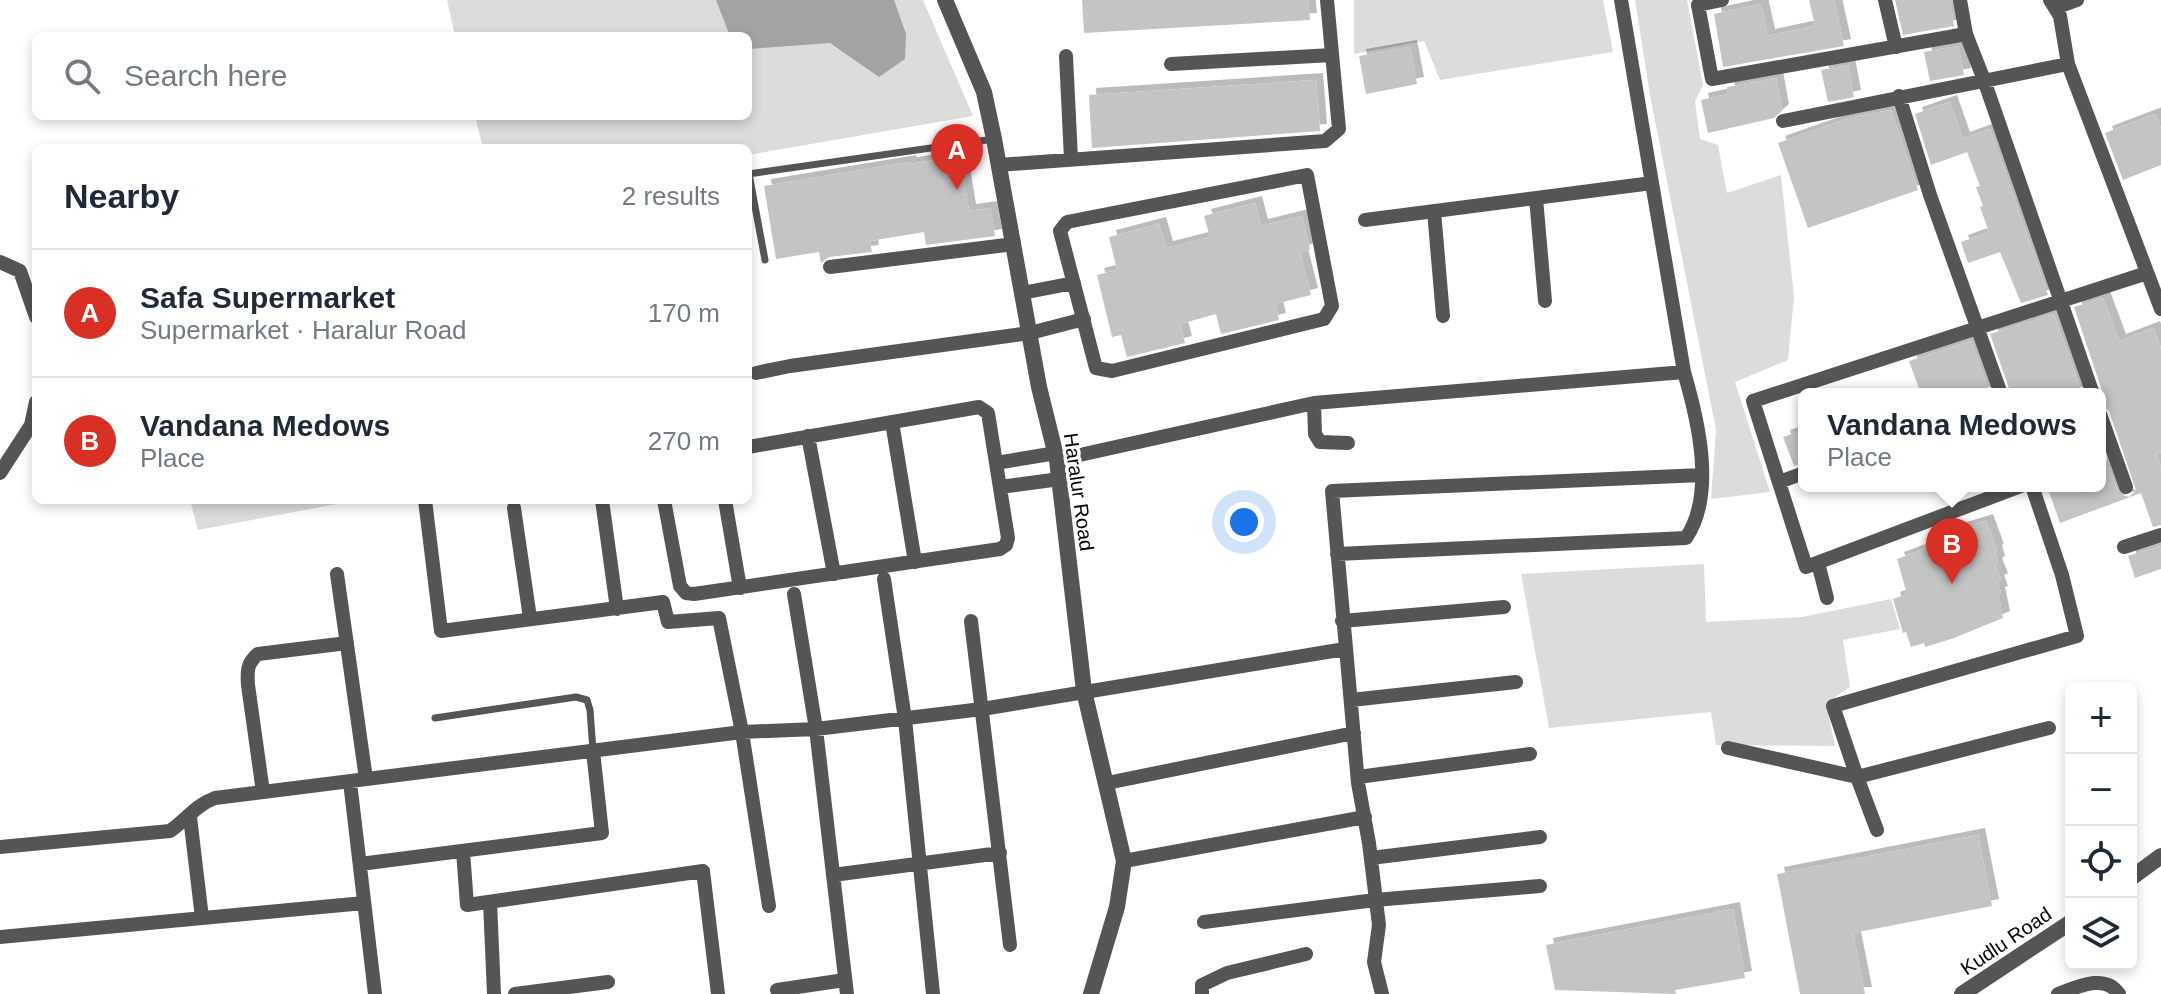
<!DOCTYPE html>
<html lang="en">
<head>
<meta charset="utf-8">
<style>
  :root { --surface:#fff; --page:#f2f2f3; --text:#1f2937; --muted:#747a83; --line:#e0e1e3; --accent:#d93025 }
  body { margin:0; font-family:Helvetica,sans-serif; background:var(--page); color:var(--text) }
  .controls { position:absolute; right:24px; bottom:24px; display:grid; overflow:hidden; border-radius:12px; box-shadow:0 4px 12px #0003 }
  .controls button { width:72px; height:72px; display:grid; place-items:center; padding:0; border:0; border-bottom:2px solid var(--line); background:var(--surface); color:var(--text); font:40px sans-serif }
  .you { position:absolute; left:1244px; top:522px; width:28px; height:28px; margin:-20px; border:6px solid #fff; border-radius:50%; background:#1a73e8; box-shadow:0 0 0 12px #1a73e833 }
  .badge { display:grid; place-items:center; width:52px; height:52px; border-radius:50%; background:var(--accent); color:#fff; font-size:26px; font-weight:700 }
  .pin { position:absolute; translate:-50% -66px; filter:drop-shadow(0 2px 4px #0008) }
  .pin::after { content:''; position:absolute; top:42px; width:28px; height:24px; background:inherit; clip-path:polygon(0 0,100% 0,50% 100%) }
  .popup { position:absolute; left:1798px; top:388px; width:308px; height:104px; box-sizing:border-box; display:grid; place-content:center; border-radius:12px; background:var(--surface); filter:drop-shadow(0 2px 6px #0005); font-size:26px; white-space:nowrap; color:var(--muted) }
  .popup b { font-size:30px; color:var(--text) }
  .popup::after { content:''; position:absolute; left:50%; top:100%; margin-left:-16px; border:16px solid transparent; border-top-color:var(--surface) }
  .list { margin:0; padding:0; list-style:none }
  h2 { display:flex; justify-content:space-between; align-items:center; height:104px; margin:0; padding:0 32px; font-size:34px }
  h2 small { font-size:26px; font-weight:400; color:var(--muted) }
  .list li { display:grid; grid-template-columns:52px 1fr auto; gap:24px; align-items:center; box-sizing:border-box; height:128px; padding:0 32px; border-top:2px solid var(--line) }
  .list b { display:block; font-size:30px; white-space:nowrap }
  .list p { margin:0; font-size:26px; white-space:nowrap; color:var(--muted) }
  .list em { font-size:26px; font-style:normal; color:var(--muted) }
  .icon { flex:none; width:44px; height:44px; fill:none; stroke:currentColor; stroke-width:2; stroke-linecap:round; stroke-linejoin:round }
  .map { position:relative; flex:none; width:2161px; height:994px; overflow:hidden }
  .search { position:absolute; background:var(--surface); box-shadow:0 4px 12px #0003; left:32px; top:32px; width:720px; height:88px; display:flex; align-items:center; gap:20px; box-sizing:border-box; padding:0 28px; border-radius:12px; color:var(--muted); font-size:30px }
  .panel { position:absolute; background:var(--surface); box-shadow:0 4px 12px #0003; left:32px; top:144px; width:720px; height:360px; border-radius:12px }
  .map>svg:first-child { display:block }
  .green { fill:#dcdcdc }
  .water { fill:#a3a3a3 }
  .building { fill:#c4c4c4; filter:url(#shadow) }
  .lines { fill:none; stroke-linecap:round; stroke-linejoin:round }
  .service { stroke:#555; stroke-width:7 }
  .minor { stroke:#555; stroke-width:14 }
  .tertiary { stroke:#555; stroke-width:16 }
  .labels { text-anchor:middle; stroke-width:7; stroke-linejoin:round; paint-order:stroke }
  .street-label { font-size:20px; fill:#000; stroke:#fff }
</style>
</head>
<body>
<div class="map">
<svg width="2161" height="994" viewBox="0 0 2161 994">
  <defs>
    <filter id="shadow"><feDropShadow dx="7" dy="-7" stdDeviation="0" flood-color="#0004"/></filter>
  </defs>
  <rect width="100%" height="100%" fill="#fff"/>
  <path class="green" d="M447,0H923L973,116L748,155V148H483L475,116H748V36H455Z
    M1354,0H1603L1613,52L1440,80L1424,41L1354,54Z
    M1635,0H1687L1703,85L1695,101L1700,139L1718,145L1727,193L1781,175L1794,297L1788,360L1735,382L1770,492L1711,499L1716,430L1650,95Z
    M190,500H358L198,530Z
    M1704,564L1706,622L1802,617L1891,599L1900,629L1843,640L1850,687L1826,703L1835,746L1716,745L1711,712L1549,728L1521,574Z"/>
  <path class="water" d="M716,0H894L906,34L905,59L879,77L830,43L748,49V36H730Z"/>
  <path class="building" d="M1082,0H1308L1310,20L1084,33Z
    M1809,0H1834L1844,46L1723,67L1714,14L1761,4L1768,36L1815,26Z
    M1895,0H1950L1954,26L1903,35Z
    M1958,46L1964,75L1930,81L1924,52Z
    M1410,47L1417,84L1366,94L1359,56Z
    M1848,65L1854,97L1828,102L1821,70Z
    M1776,78L1782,111L1774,118L1708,133L1701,100L1728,94L1727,87Z
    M1316,80L1320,131L1092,148L1089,95Z
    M1950,102L1963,139L1990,129L2048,295L2021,303L2000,252L1968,263L1961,242L1989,232L1980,207L1983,206L1976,187L1980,186L1967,152L1931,165L1915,114Z
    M1891,110L1918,190L1808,228L1778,143L1849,118Z
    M2155,114L2161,129V165L2123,180L2105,133Z
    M960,156L969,211L990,208L995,236L926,245L924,232L870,241L872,252L829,257L821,263L819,252L776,259L764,186L909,162L910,164Z
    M1255,203L1261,226L1302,216L1310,250L1300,252L1311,295L1275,304L1279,320L1221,334L1216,314L1180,324L1185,343L1127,357L1121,335L1112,337L1097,275L1117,270L1109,237L1159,224L1166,248L1210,237L1204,216Z
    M2103,298L2119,341L2153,328L2161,349V452L2156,454L2161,468V525L2153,527L2141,493L2060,523L2047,486H2100V444L2119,494L2129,497L2136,490L2109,411L2100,404L2102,391L2074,307Z
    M2054,314L2082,394H2011L1990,334Z
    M1971,341L1990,394H1921L1909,361Z
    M1804,430V463L1794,466L1783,437Z
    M1986,521L1997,551L1995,552L1998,563L1995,565L2001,580L1997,582L2001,593L1998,594L2003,618L1954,638L1925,647L1924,643L1911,647L1906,632L1903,633L1893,599L1907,594L1897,559L1924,549L1923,546L1941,539L1940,535Z
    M2161,546V569L2135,578L2128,556Z
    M1978,835L1992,906L1853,933L1865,994H1800L1777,874Z
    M1733,909L1745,978L1675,990L1676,994L1555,990L1546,945Z"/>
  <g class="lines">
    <path class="service" d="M748,174L994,139
      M749,174L765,260
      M435,718L576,697L587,700L590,710L593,751"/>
    <path class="minor" d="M1722,0L1698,5L1712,79L1966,34
      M1885,0L1896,47
      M1960,0L1966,34L1984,80L2093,394
      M2050,0L2060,16L2068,64L2161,309
      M2055,8L2077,0
      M1066,56L1071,159
      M1171,64L1332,55
      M1899,96L1930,195L2001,394
      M1783,121L2068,64
      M999,165L1325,141L1339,129L1327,0
      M1307,175L1332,306L1324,319L1112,371L1096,368L1060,231L1067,222Z
      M1536,198L1545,301
      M1434,211L1443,316
      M1365,220L1652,183
      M0,262L20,271L36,317
      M830,267L1014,244
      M1022,293L1074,283
      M756,373L790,366L1030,333L1084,319
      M1314,403L1315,434L1320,442L1348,443
      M2100,414L2126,487
      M892,422L915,562
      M808,436L834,574
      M1057,460L1314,403L1684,372
      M996,463L1056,453
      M0,473L31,425L36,402
      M1779,482L1804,473
      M2021,486L1806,567L1753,401L2147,273
      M2032,486L2062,575L2077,636L1833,706L1857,777L2049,728
      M1000,487L1060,479
      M425,500L441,631L663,602L668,622L719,618L742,732L769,906
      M602,500L617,609
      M664,500L680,586L686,593L694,594L1000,549L1006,545L1008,538L988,413L979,407L748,447
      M725,500L740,588
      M514,508L530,618
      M2124,547L2161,535
      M1337,554L1686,538C1716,494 1698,420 1684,372L1621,0
      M1818,563L1827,598
      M337,574L366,779
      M884,579L905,719L933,994
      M794,594L816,729L847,994
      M971,621L1010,945
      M1342,621L1504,607
      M1351,700L1516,682
      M1728,748L1857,777L1877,830
      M1358,777L1530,754
      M350,782L375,994
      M1107,783L1354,733
      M263,792L248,685C247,671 247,663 258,654L347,643
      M190,817L202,918
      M0,847L170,831C187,819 196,805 215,798L742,732L816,729L982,709L1345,649
      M463,851L467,905L703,871L718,994
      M1371,858L1540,837
      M1124,861L1365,817
      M360,864L602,833L593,751
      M833,875L1000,853
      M490,902L494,994
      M1204,922L1375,900L1540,886
      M0,937L364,903
      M777,990L845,980
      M515,994L608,982
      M1202,994V985L1227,973L1306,954
      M1382,994L1374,962L1379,925L1369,843L1358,783L1332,491L1702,475
      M2058,994C2077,987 2105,973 2119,994"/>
    <path class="tertiary" d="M945,0L984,92L994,139L1039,387L1057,460L1084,691L1124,861L1117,907L1091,994
      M2131,878L2161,856
      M1962,994L2071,922"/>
  </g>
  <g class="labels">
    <g class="street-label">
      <text transform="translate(1079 492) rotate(82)" y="7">Haralur Road</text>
      <text transform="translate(2006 941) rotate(-34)" y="7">Kudlu Road</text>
    </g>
  </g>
</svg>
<div class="controls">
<button>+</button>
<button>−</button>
<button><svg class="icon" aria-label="locate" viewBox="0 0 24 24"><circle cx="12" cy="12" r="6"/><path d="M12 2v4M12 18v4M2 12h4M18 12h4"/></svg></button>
<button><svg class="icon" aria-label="layers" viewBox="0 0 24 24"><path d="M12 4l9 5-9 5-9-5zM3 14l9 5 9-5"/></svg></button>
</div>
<div class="you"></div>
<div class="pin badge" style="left:957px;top:190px">A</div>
<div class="pin badge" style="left:1952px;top:584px">B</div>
<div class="popup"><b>Vandana Medows</b>Place</div>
<div class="search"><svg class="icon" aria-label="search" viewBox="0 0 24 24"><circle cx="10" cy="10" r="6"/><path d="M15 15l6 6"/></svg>Search here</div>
<section class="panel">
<h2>Nearby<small>2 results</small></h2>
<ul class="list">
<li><span class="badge">A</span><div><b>Safa Supermarket</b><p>Supermarket · Haralur Road</p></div><em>170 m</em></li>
<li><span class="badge">B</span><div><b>Vandana Medows</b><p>Place</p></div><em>270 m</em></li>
</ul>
</section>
</div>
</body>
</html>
